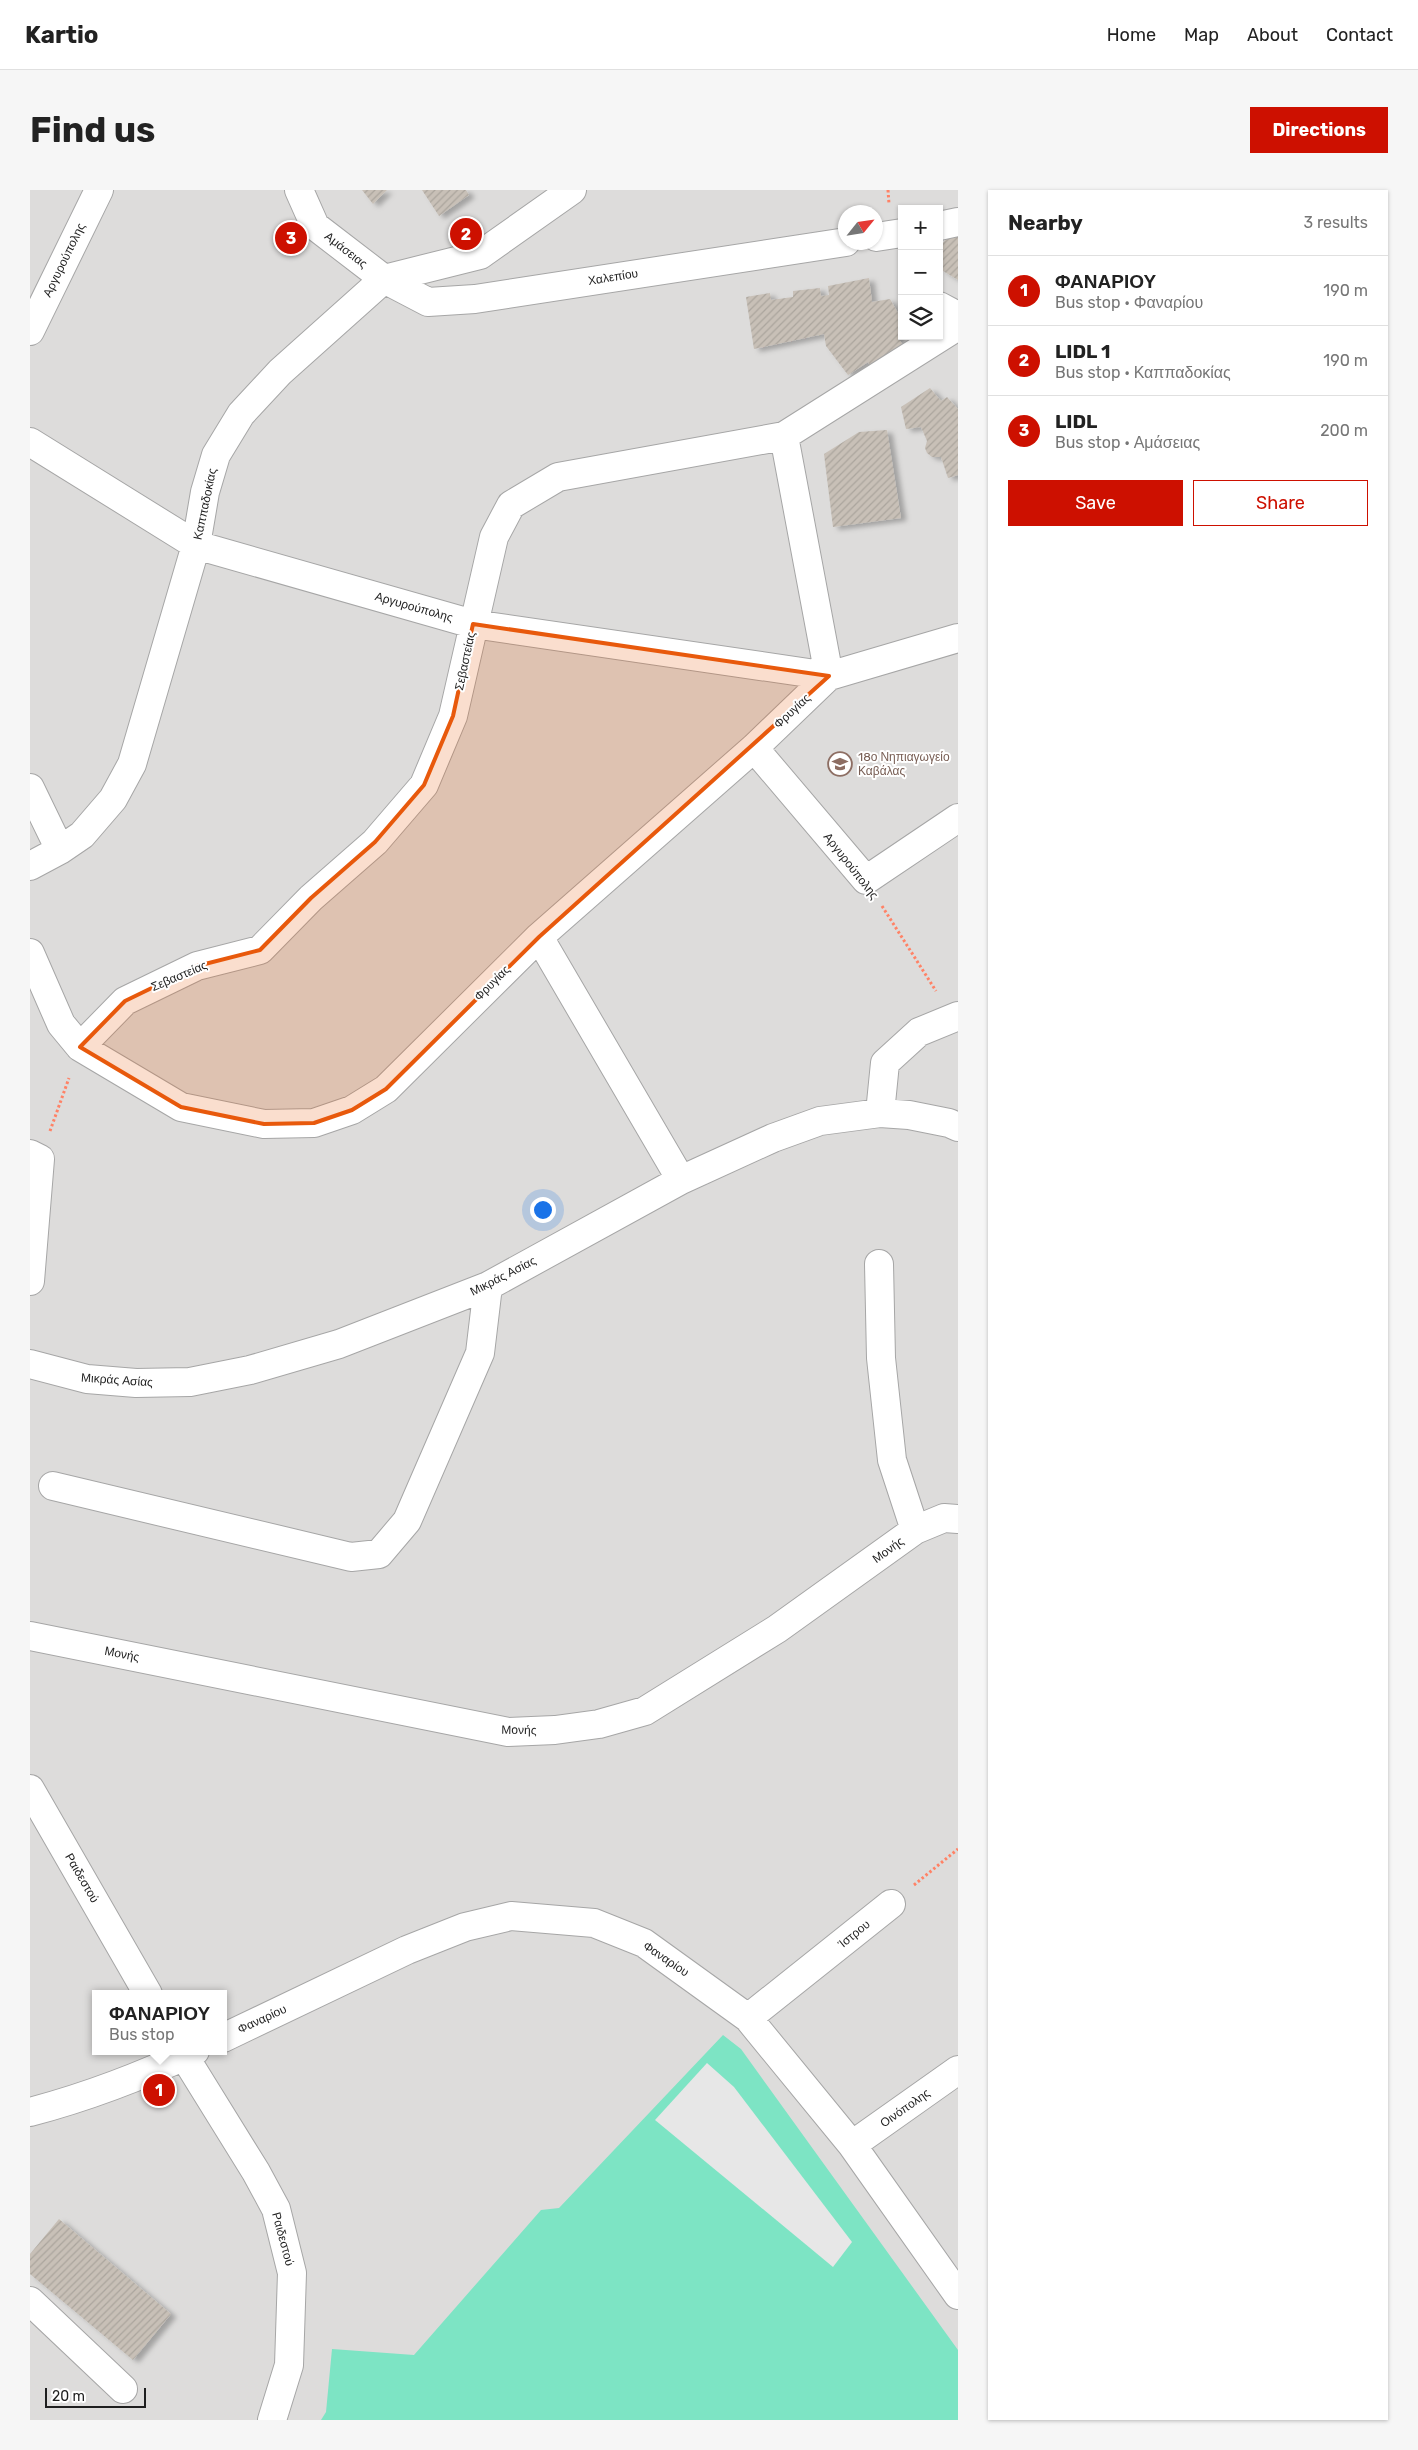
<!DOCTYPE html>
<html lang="en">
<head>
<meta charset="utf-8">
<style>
  :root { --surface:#fff; --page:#f6f6f6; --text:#222; --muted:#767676; --line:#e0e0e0; --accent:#cd1000 }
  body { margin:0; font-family:Rubik,sans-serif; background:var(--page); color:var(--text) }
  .controls { position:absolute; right:15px; top:15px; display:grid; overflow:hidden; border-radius:0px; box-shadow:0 1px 4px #0004 }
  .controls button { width:45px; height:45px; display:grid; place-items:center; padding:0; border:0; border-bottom:1px solid var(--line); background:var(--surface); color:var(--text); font:25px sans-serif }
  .compass { position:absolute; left:808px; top:15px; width:45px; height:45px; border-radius:50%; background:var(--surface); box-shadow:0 1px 4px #0004; rotate:60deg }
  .scale { position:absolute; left:15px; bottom:12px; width:101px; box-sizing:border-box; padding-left:5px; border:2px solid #1f1f1f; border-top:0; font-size:14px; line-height:18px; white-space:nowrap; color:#1f1f1f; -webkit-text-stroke:4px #fff; paint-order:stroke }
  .you { position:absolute; left:512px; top:1019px; width:18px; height:18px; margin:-12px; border:4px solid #fff; border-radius:50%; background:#1a73e8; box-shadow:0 0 0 8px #1a73e833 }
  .badge { display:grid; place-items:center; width:32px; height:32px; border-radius:50%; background:var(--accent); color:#fff; font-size:16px; font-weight:700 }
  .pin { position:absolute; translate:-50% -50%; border:2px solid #fff; box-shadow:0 1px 5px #0006 }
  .popup { position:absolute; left:62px; top:1800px; width:135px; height:65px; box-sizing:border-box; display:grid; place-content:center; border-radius:0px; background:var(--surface); filter:drop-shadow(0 1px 4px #0005); font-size:16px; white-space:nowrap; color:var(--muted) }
  .popup b { font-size:19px; color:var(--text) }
  .popup::after { content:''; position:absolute; left:50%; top:100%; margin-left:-10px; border:10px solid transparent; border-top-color:var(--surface) }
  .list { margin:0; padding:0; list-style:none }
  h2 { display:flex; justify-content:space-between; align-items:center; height:65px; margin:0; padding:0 20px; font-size:21px }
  h2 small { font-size:16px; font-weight:400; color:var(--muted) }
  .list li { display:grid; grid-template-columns:32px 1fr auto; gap:15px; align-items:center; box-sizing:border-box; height:70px; padding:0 20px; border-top:1px solid var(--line) }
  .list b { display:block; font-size:19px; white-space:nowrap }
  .list p { margin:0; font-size:16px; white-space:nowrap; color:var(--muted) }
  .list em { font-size:16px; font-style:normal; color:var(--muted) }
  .actions { display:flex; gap:10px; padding:15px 20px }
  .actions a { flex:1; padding:11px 0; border:1px solid var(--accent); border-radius:0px; text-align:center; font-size:18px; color:var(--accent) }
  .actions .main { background:var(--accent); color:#fff }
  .icon { flex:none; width:28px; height:28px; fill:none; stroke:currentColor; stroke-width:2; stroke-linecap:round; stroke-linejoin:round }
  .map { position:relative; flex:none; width:928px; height:2230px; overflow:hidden; border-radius:0px }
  header { display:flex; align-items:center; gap:30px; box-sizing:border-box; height:70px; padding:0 25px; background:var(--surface); border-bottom:1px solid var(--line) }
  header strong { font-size:24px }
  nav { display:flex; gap:28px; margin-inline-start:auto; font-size:18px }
  .intro { display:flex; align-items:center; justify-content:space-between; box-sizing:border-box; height:120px; padding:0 30px }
  h1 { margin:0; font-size:35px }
  .button { padding:12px 22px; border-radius:0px; background:var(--accent); color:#fff; font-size:18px; font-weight:700 }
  main { display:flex; gap:30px; padding:0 30px }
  aside { flex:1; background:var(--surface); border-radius:0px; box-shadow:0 1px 4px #0004 }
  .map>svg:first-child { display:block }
  .residential { fill:#dddcdb; fill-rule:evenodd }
  .pitch { fill:#7de4c4 }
  .parking { fill:#e7e7e7 }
  .building { fill:url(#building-hatch); filter:url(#shadow) }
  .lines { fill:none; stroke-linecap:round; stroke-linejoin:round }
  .minor-casing { stroke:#a6a6a6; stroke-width:30 }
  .path { stroke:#ff8266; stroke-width:3; stroke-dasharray:2.5 2.5; stroke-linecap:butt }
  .minor { stroke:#fff; stroke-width:28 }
  .marked { fill:#e8590c; fill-opacity:0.2; stroke:#e8590c; stroke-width:4; stroke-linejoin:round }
  .labels { text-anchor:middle; stroke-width:4; stroke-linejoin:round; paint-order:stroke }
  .street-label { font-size:12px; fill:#1f1f1f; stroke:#fff }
  .education-label { font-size:12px; fill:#785e54; stroke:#fff; text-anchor:start }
</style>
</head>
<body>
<header>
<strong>Kartio</strong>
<nav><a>Home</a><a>Map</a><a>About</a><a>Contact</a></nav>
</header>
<div class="intro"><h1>Find us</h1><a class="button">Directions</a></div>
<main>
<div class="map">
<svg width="928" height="2230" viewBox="0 0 928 2230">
  <defs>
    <pattern id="building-hatch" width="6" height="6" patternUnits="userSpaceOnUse" patternTransform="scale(1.25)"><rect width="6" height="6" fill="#c8c0b7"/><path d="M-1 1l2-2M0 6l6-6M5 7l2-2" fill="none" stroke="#aba59d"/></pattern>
    <filter id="shadow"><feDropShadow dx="5.5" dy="3" stdDeviation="2.5" flood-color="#0004"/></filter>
  </defs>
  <rect width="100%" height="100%" fill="#f0ede4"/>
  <path class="residential" d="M0,0H928V2230H0ZM872,19H909V146H872ZM816,22H846V52H816ZM65,1804H193V1861H65Z"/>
  <path class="pitch" d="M693,1845L711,1859L928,2160V2230H291L296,2222L302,2159L384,2165L511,2020L529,2018Z"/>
  <path class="parking" d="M677,1873L704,1897L822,2052L803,2077L625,1930Z"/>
  <path class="building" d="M332,0H357L343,14Z
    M392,0H436L439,5L409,26Z
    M928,42V90L913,81L909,75V61L912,54L918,47Z
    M839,88L842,112L860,109L872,130V146L868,148L878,162L845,184L838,172L818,185L796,156L794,144L724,159L716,107L740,103L741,110L763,107V101L790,98L791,106L799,105L798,96Z
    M900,198L911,211L917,207L928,219V285L918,288L911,267H902L897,263L895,258L897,251L891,237L876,239L871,217Z
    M857,240L871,328L803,337L794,264L829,242Z
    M29,2029L141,2124L103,2170L0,2084V2064Z"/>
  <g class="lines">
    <g class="minor-casing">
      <path id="minor" d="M269,0L285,36L354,89L398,112L445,109L816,52
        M909,36L928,32
        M846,47L872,43
        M909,116L928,126
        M0,141L69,0
        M754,246L928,136
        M0,252L166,355L443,434L799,486
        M724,558L836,690L928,628
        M0,598L30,660
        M0,676L30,660L52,645L83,609L102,574L166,355L175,302L186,265L211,224L250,182L354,89L450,65L542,0
        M509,747L651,990
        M0,763L31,834L50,857L151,917L234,934L284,933L322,920L356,899L509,747L724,558L799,486L928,448
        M50,857L95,811L167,776L230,760L281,708L345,652L394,595L423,526L464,347L481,315L528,287L754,246L799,486
        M850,923L855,873L889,842L928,826
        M0,964L10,969L0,1091
        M849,1074L851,1168L862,1270L885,1340
        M0,1174L57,1189L106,1193L160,1192L220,1180L309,1154L458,1096L651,990L743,948L790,931L850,923L879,925L919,933L928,937
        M23,1296L321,1367L349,1364L377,1331L450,1163L458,1096
        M0,1446L478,1542L525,1540L569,1534L615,1521L747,1439L885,1340L914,1328L928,1329
        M0,1599L118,1804
        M718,1828L861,1714
        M193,1848L377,1760L435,1737L481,1726L564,1733L614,1753L718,1828L822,1955L928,2105
        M151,1861L226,1982L246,2019L262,2083L259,2175L242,2230
        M0,1922C57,1907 112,1886 165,1861
        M822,1955L928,1880
        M0,2111L93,2199"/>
    </g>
    <path class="path" d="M858,0L859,14
      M852,716L906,801
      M20,941L39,888
      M884,1695L928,1659"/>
    <use href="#minor" class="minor"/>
  </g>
  <path class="marked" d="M443,434L799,486L509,747L356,899L322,920L284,933L234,934L151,917L50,857L95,811L167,776L230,760L281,708L345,652L394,595L423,526Z"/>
  <defs>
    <g id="school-ring" transform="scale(1.25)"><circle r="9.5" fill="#fff" stroke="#8d6e63" stroke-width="1.5"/><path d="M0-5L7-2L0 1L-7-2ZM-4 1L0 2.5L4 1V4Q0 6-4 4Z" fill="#8d6e63"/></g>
  </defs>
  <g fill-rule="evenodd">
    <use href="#school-ring" x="810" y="574"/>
  </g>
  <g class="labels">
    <g class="street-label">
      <text transform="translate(316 60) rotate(38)" y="4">Αμάσειας</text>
      <text transform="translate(34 70) rotate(-64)" y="4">Αργυρούπολης</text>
      <text transform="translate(583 87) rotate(-9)" y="4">Χαλεπίου</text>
      <text transform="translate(175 314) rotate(-78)" y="4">Καππαδοκίας</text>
      <text transform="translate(384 417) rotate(16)" y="4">Αργυρούπολης</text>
      <text transform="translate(435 471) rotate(-78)" y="4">Σεβαστείας</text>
      <text transform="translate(762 521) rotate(-43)" y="4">Φρυγίας</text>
      <text transform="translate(821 676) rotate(52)" y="4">Αργυρούπολης</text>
      <text transform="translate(149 786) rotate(-23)" y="4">Σεβαστείας</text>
      <text transform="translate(462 793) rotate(-45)" y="4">Φρυγίας</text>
      <text transform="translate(473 1086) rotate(-27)" y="4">Μικράς Ασίας</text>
      <text transform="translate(87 1190) rotate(4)" y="4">Μικράς Ασίας</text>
      <text transform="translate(858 1360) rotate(-36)" y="4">Μονής</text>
      <text transform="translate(92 1464) rotate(11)" y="4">Μονής</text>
      <text transform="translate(489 1540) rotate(1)" y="4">Μονής</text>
      <text transform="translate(52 1688) rotate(60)" y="4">Ραιδεστού</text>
      <text transform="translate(824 1744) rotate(-39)" y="4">Ίστρου</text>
      <text transform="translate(636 1769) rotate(34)" y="4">Φαναρίου</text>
      <text transform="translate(232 1829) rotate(-25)" y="4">Φαναρίου</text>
      <text transform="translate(875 1918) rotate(-35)" y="4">Οινόπολης</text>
      <text transform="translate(253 2049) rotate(75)" y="4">Ραιδεστού</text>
    </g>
    <g class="education-label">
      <text x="828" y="571">18ο Νηπιαγωγείο<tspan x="828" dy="14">Καβάλας</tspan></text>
    </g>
  </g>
</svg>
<div class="controls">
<button>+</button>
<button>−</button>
<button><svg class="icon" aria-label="layers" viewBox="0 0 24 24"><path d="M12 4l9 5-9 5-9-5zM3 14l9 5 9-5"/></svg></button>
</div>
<svg class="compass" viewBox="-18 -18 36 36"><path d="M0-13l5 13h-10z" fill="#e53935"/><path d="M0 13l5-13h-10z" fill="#767676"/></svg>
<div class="scale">20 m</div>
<div class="you"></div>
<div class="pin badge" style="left:129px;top:1900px">1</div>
<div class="popup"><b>ΦΑΝΑΡΙΟΥ</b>Bus stop</div>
<div class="pin badge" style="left:436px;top:44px">2</div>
<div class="pin badge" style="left:261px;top:48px">3</div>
</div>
<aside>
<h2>Nearby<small>3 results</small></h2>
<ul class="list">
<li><span class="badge">1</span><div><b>ΦΑΝΑΡΙΟΥ</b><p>Bus stop · Φαναρίου</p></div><em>190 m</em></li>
<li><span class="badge">2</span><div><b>LIDL 1</b><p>Bus stop · Καππαδοκίας</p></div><em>190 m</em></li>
<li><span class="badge">3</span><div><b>LIDL</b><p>Bus stop · Αμάσειας</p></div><em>200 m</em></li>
</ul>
<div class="actions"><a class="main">Save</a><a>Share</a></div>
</aside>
</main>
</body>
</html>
